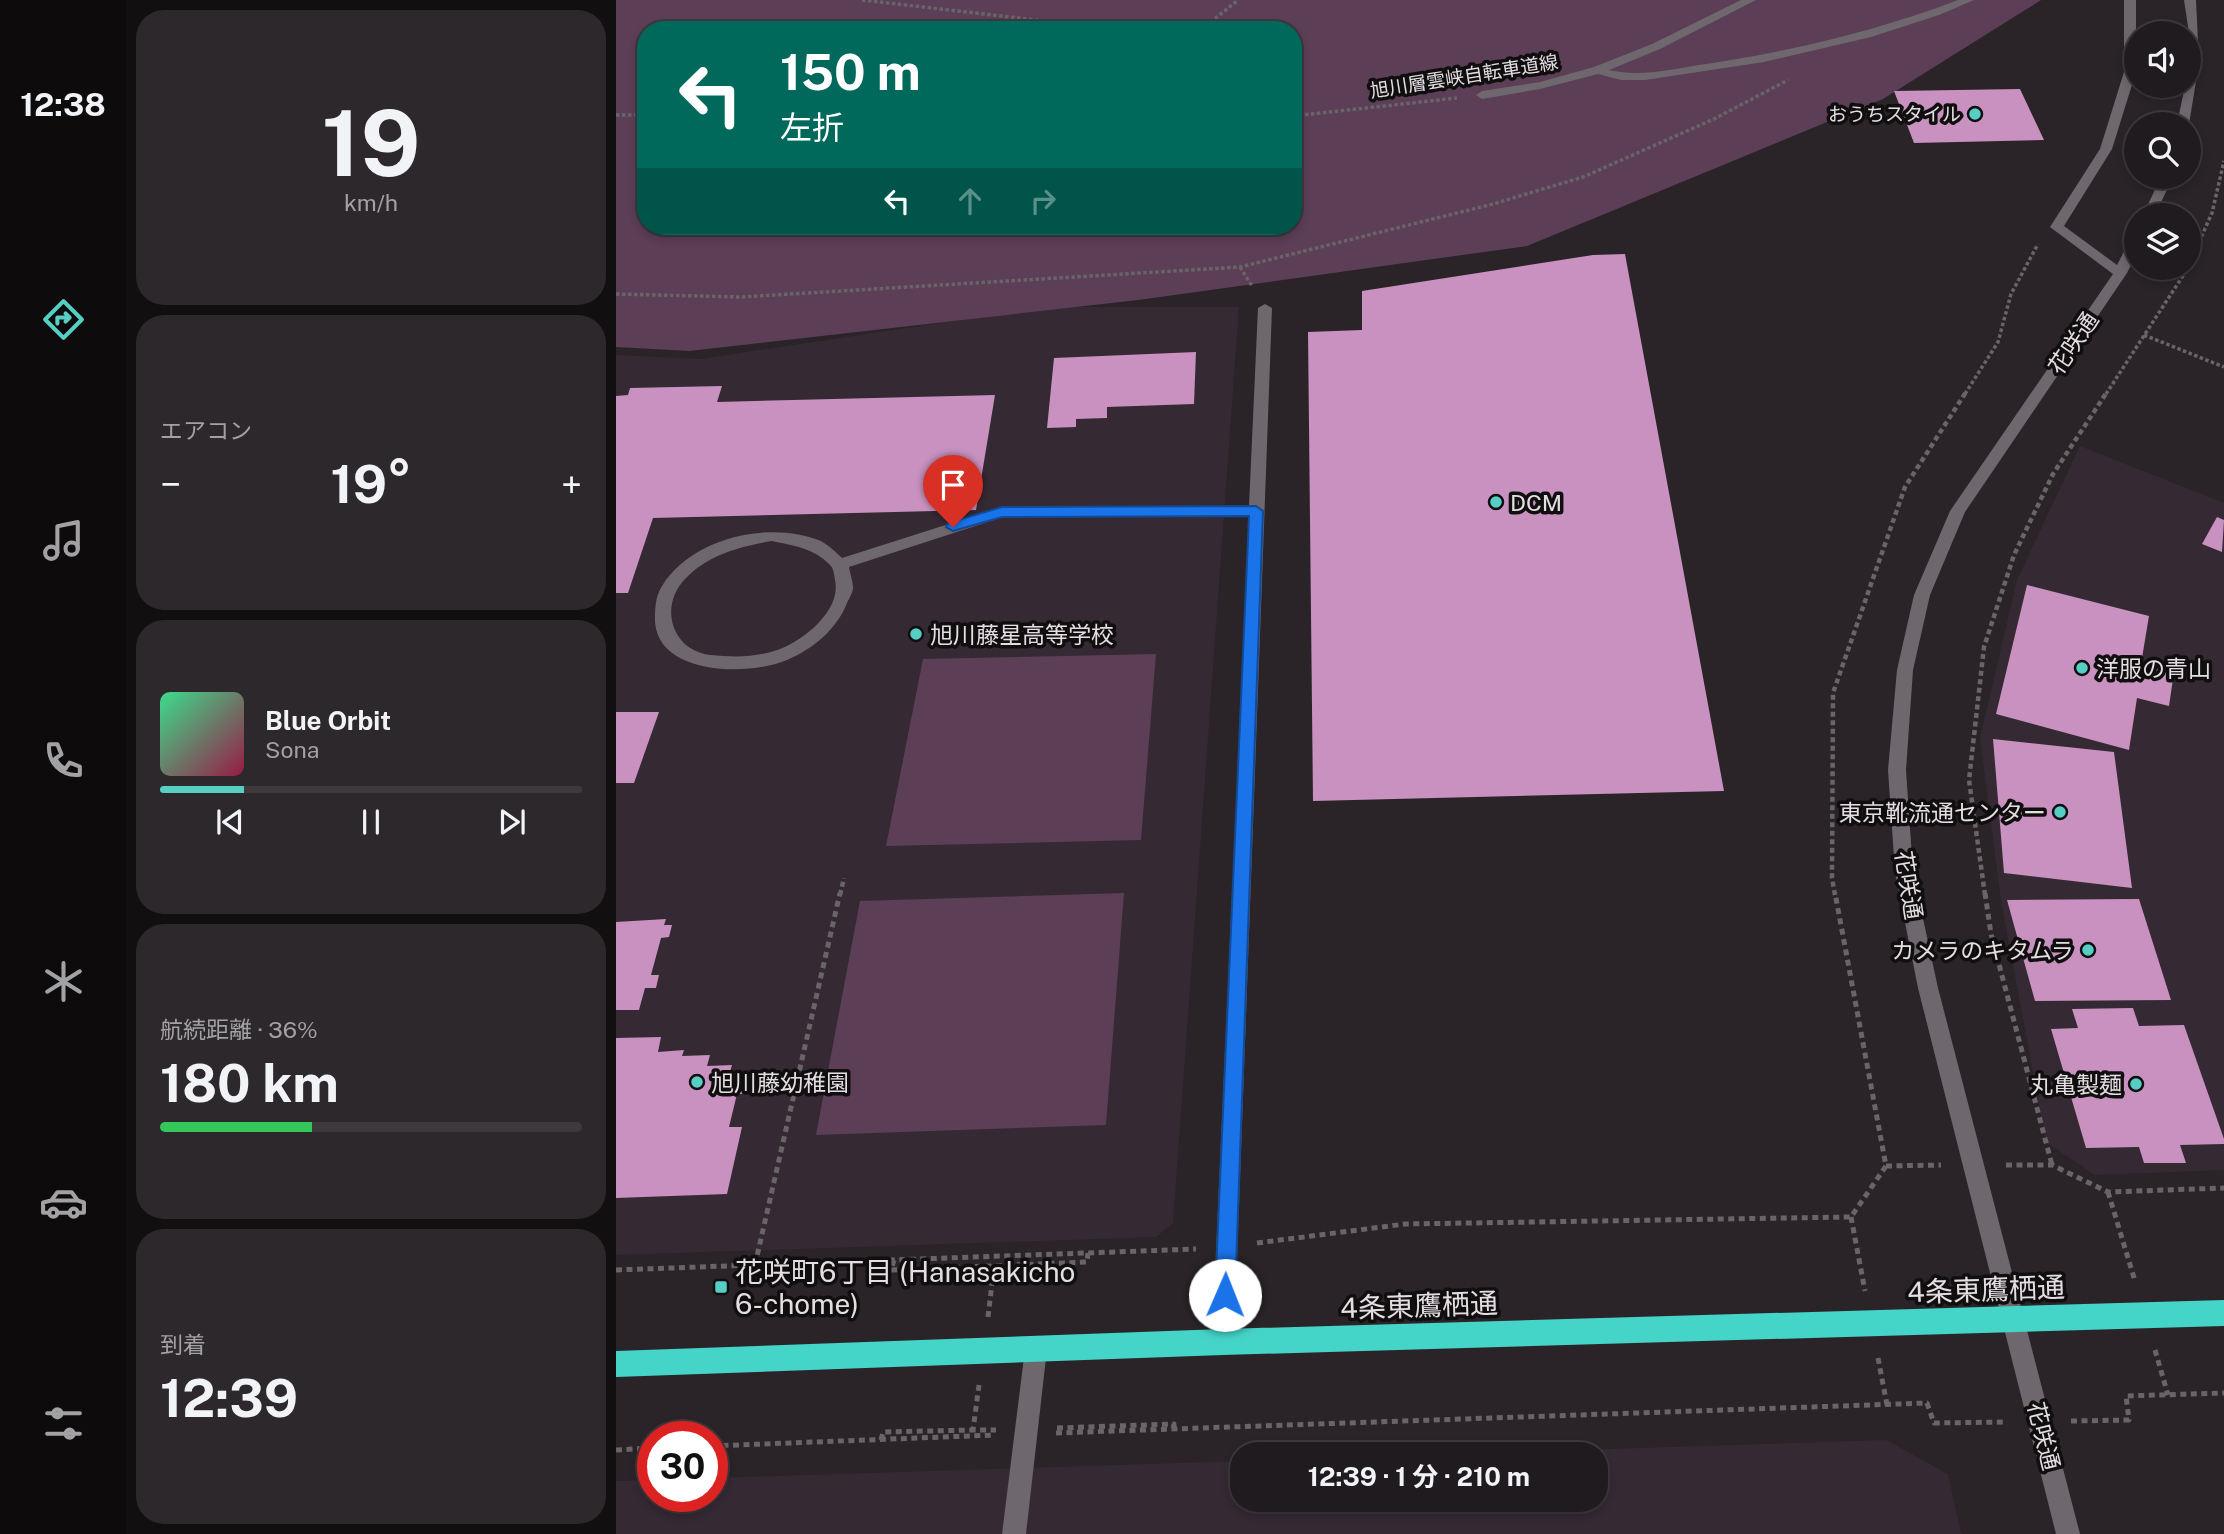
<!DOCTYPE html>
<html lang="ja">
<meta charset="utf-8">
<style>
body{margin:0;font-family:"Public Sans","Noto Sans JP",sans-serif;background:#2d282c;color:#f1f3f6;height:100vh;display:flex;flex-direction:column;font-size:26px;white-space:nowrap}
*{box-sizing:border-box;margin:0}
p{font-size:23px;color:#a2a1a4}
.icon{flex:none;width:38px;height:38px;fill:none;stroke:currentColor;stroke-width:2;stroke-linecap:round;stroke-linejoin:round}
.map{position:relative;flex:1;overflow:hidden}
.side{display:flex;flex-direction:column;gap:10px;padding:10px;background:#120f11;width:490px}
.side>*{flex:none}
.banner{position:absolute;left:21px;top:21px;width:665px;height:214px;border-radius:28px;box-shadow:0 4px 10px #0003,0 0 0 2px #3d393d;background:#00695c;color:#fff;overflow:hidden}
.fabs{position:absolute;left:1508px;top:21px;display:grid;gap:14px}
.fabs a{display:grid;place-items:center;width:77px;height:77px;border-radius:50%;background:#201b1f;box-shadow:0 4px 10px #0003,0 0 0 2px #3d393d;font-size:35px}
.speed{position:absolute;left:21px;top:1421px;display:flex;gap:14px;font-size:35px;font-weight:700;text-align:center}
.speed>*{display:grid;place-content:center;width:91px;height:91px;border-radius:50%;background:#201b1f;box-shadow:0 4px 10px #0003,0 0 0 2px #3d393d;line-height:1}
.speed .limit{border:10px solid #d22;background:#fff;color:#111}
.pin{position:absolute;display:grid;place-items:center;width:60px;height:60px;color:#fff;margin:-72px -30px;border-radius:50% 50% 50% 0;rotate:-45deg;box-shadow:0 0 7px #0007}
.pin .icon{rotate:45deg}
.me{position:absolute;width:77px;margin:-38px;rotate:1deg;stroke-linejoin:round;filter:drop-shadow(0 0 5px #0008)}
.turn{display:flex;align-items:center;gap:24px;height:147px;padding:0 28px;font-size:32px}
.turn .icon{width:91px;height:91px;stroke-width:2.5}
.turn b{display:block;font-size:49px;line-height:60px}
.lanes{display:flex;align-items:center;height:66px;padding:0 28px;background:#0003;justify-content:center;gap:35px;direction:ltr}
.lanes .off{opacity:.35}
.big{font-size:52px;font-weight:700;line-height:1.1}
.side .widget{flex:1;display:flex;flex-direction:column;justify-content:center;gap:10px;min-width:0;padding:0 24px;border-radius:28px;background:#2d282c}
.side .dial{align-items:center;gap:0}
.dial b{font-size:91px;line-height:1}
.song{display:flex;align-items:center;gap:21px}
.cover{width:84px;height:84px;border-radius:10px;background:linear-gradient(135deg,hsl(150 70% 55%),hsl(340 70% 35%))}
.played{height:7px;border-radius:4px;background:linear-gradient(90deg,#56cec3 20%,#3d393d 20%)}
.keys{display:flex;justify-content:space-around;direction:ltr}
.heat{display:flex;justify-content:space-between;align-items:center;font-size:38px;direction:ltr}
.charge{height:10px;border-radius:5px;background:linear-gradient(90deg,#34c759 36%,#3d393d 0)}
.trip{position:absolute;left:614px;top:1442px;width:378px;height:70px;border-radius:28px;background:#201b1f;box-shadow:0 4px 10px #0003,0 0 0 2px #3d393d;font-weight:700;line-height:70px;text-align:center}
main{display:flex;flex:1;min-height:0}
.menu{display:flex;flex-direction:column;width:126px;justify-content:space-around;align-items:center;background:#0d0b0c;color:#a2a1a4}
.menu .icon{width:49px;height:49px}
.menu .active{color:#56cec3}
.menu b{font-size:32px;color:#f1f3f6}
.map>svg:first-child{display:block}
.built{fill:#352933}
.green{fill:#5c3e57;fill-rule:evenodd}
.building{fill:#c891bf}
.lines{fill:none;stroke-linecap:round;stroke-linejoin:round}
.path-far2{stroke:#696468;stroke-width:3.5;stroke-dasharray:3.5 2.5;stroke-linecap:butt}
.path-far1{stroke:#696468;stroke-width:4.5;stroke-dasharray:5 3.5;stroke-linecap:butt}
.path{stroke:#696468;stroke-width:5;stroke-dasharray:6 4.5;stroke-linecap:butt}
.minor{fill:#6f676e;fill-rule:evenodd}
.highway{fill:#45d4c8;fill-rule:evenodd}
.route{fill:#1a73e8;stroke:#114b97;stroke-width:2}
.poi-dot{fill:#56cec3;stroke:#110e10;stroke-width:2.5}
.labels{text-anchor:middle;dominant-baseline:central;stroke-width:7;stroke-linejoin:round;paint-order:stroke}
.far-street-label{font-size:19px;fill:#e2dee1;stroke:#110e10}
.far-poi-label{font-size:19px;fill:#e2dee1;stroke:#110e10;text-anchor:end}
.street-label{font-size:23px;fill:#e2dee1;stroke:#110e10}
.poi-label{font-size:23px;fill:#e2dee1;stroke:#110e10;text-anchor:start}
.near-poi-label{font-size:28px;fill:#e2dee1;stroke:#110e10;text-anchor:start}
.near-street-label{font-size:28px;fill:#e2dee1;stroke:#110e10}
</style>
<main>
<nav class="menu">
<b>12:38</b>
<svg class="icon active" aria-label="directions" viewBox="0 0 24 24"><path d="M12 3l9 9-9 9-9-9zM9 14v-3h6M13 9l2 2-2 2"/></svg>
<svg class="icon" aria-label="music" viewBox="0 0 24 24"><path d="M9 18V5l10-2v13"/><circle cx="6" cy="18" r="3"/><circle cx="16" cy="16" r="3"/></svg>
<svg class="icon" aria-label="phone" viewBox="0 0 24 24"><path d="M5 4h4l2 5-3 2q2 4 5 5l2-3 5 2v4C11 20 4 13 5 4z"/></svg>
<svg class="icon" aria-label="climate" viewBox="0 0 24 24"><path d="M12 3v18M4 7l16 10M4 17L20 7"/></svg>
<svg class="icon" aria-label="car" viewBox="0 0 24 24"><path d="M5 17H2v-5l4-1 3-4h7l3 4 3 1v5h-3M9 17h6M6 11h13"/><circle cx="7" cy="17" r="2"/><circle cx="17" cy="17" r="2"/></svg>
<svg class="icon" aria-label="filters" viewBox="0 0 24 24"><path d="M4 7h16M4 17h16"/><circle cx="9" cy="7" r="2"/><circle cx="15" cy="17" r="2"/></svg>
</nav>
<section class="side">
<div class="widget dial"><b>19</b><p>km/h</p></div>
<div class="widget"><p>エアコン</p>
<div class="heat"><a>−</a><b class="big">19°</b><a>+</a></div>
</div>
<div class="widget">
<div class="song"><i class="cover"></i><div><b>Blue Orbit</b><p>Sona</p></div></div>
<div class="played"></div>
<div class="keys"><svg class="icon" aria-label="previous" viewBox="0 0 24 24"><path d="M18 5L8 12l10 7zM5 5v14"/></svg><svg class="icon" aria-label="pause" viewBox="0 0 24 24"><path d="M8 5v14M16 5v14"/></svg><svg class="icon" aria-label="next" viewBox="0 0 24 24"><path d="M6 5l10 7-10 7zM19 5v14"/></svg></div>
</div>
<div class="widget"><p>航続距離 · 36%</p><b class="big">180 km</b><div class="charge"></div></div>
<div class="widget"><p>到着</p><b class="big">12:39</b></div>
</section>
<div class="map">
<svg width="1608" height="1534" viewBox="0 0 1608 1534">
<rect width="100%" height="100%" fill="#2a2429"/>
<path class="built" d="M 431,307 L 623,307 L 557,1223 L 540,1237 L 0,1255 L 0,355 L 84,359 Z
M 1464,446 L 1608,503 L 1608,1170 L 1479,1175 L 1430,1142 L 1385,901 L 1364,738 L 1401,580 Z
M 1270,1440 L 1332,1474 L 1345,1534 L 0,1534 L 0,1481 L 37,1480 L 37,1496 L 96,1496 L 96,1478 L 626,1461 L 626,1500 L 980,1500 L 980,1454 L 837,1454 Z"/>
<path class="green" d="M 0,0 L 1425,0 L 1267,99 L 911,246 L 522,300 L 73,351 L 0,347 ZM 30,30 L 677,30 L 677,226 L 30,226 Z
M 540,654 L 525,840 L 270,846 L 307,659 Z
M 508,893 L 490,1125 L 200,1135 L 244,901 Z"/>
<path class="building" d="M 1404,89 L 1428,140 L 1298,143 L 1278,91 Z
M 1009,254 L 1108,791 L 697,801 L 692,332 L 746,330 L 746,291 L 977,255 Z
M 580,352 L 578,404 L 491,407 L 491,418 L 460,419 L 460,427 L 431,428 L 438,358 Z
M 106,386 L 101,402 L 379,395 L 360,510 L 37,518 L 12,593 L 0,593 L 0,396 L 12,395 L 14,388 Z
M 1601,517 L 1608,520 L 1606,552 L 1586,544 Z
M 1411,585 L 1533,616 L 1525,664 L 1558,672 L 1553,706 L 1521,698 L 1513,750 L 1380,714 Z
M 0,712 L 43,712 L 18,783 L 0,783 Z
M 1377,739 L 1498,752 L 1516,888 L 1388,873 Z
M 1523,899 L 1555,1000 L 1419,1001 L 1391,900 Z
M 50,919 L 48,925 L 56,925 L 53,937 L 45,938 L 35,975 L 43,975 L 40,988 L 29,988 L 23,1010 L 0,1010 L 0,922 Z
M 1517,1008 L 1523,1026 L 1568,1025 L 1608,1139 L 1608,1144 L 1564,1145 L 1570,1163 L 1528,1163 L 1523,1147 L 1470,1148 L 1435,1029 L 1462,1028 L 1456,1009 Z
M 45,1037 L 42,1052 L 68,1050 L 66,1056 L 94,1055 L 91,1066 L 116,1065 L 114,1072 L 141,1071 L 136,1094 L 121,1094 L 113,1127 L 126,1127 L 111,1194 L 0,1198 L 0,1038 Z"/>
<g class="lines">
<path class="path-far2" d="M 246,0 L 507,30
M 585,30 L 622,0
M 0,115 L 30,115
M 677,116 L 841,98
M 1573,264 L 1596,213 L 1608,161
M 624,267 L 636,286
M 0,294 L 125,297 L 624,267 L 877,204 L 967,177 L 1098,119 L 1172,80
M 1528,335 L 1608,367
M 1349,394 L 1382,342 L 1395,294 L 1422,244
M 1490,394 L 1572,268"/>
<path class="path-far1" d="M 224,895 L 228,878
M 1219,895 L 1216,878 L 1217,693 L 1289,487 L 1350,392
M 1369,895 L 1353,780 L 1368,647 L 1398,555 L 1437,474 L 1491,392"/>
<path class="path" d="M 1369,893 L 1375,934 L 1436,1165
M 1390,1165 L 1436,1165 L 1492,1192 L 1608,1188
M 1270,1166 L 1325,1165
M 1492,1192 L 1519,1281
M 1235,1217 L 1249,1291
M 641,1243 L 789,1224 L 1235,1217 L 1270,1166 L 1219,893
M 278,1260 L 275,1270 L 471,1262 L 472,1253
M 139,1265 L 224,893
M 0,1270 L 580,1249
M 372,1317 L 378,1266
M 1539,1350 L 1552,1395
M 1262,1358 L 1271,1405
M 363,1385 L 357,1430 L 380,1430
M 1455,1421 L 1513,1420 L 1510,1396 L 1608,1393
M 441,1428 L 558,1424 L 557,1430
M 440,1433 L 1311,1403 L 1318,1423 L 1390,1422
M 265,1440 L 267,1432 L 357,1430
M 96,1446 L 379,1435
M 0,1450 L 37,1448"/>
<path class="minor" d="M 1125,0 L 1140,0 L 1044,49 L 993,70 C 1023,77 1054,70 1083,65 C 1172,52 1258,32 1342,0 L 1358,0 L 1323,15 L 1255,37 L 1148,62 L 1029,80 L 1005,80 L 982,74 L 924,89 L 866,99 L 860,95 L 866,91 L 924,82 L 978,67 L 1036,44 Z
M 1508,0 L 1520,0 L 1520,72 L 1496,149 L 1448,226 L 1501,265 L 1514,240 L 1521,236 L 1521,253 L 1511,273 L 1349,512 L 1314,595 L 1297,670 L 1290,770 L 1297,872 L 1322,988 L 1464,1534 L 1440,1534 L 1302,988 L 1279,872 L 1272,770 L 1281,670 L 1298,595 L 1334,511 L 1497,274 L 1434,227 L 1484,149 L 1508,72 Z
M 1568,0 L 1580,0 L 1583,63 L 1573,124 L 1561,124 L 1569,86 L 1573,86 L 1573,33 Z
M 1545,177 L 1557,177 L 1539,215 L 1527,215 Z
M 649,304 L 656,308 L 618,1342 L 615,1350 L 607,1353 L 599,1350 L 596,1342 L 633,516 L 387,517 L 233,567 C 234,573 237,582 237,588 C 237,592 233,599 231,603 C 221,629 197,649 171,660 C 134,676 43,676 39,622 C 39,609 39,597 46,586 C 76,537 155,520 205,541 C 212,545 220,552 226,558 L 386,507 L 633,506 L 642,308 ZM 156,541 C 178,546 198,548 214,565 C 218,569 218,574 219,580 C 226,611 185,643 158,651 C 135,658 117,657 94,655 C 55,650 43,606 69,579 C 91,555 125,546 156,541 Z
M 420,1338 L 428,1341 L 431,1349 L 410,1534 L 386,1534 L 409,1349 L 412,1341 Z"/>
<path class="highway" d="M 1608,1300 L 1608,1326 L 607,1355 L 0,1377 L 0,1351 L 607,1329 Z"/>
</g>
<path class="route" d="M 640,506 L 647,511 L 619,1295 L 616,1302 L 609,1305 L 602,1302 L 599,1295 L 633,516 L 386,517 L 337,531 L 330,527 L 332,523 L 386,507 Z"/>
<g class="poi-dot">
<circle cx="1359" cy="114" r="7"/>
<circle cx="880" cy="502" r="7"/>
<circle cx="300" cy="634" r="7"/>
<circle cx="1466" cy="668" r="7"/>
<circle cx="1444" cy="812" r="7"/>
<circle cx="1472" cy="950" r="7"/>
<circle cx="81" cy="1082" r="7"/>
<circle cx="1520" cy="1084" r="7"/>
<rect x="98" y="1280" width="14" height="14" rx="3.5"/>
</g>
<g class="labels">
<g class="far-street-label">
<text transform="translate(848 76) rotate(-9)">旭川層雲峡自転車道線</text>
</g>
<g class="far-poi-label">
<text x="1345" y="114">おうちスタイル</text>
</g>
<g class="street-label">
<text transform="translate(1457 343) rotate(-56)">花咲通</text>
<text transform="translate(1293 885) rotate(81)">花咲通</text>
<text transform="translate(1428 1436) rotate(76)">花咲通</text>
</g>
<g class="poi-label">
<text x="894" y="502">DCM</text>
<text x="314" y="634">旭川藤星高等学校</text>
<text x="1480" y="668">洋服の青山</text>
<text x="1430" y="812" text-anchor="end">東京靴流通センター</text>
<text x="1458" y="950" text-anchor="end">カメラのキタムラ</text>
<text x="95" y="1082">旭川藤幼稚園</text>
<text x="1506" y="1084" text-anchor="end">丸亀製麺</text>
</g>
<g class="near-poi-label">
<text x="119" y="1271">花咲町6丁目 (Hanasakicho<tspan x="119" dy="32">6-chome)</tspan></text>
</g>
<g class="near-street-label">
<text transform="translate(1370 1289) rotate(-2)">4条東鷹栖通</text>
<text transform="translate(803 1305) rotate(-2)">4条東鷹栖通</text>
</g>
</g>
</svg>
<div class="fabs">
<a><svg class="icon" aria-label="sound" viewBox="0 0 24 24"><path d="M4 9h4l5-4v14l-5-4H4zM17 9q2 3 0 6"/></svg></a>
<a><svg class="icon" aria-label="search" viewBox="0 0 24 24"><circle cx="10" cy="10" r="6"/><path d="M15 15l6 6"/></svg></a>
<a><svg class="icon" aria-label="layers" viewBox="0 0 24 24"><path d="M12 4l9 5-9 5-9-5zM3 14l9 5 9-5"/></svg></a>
</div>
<div class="speed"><div class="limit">30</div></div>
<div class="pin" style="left:337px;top:527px;background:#d93025"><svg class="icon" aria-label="arrive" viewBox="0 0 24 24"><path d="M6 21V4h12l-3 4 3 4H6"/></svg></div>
<svg class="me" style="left:609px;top:1295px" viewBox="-20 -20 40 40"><circle r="19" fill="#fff"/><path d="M0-13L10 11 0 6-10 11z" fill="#1a73e8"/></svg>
<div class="trip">12:39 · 1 分 · 210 m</div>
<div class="banner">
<div class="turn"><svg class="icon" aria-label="left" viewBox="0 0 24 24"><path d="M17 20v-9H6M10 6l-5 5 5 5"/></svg><div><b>150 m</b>左折</div></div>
<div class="lanes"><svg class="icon" aria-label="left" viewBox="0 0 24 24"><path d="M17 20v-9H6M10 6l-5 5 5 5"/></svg><svg class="icon off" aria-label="ahead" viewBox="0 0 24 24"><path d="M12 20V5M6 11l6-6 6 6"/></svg><svg class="icon off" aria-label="right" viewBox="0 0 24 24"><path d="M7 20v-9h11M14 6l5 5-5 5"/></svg></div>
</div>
</div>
</main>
